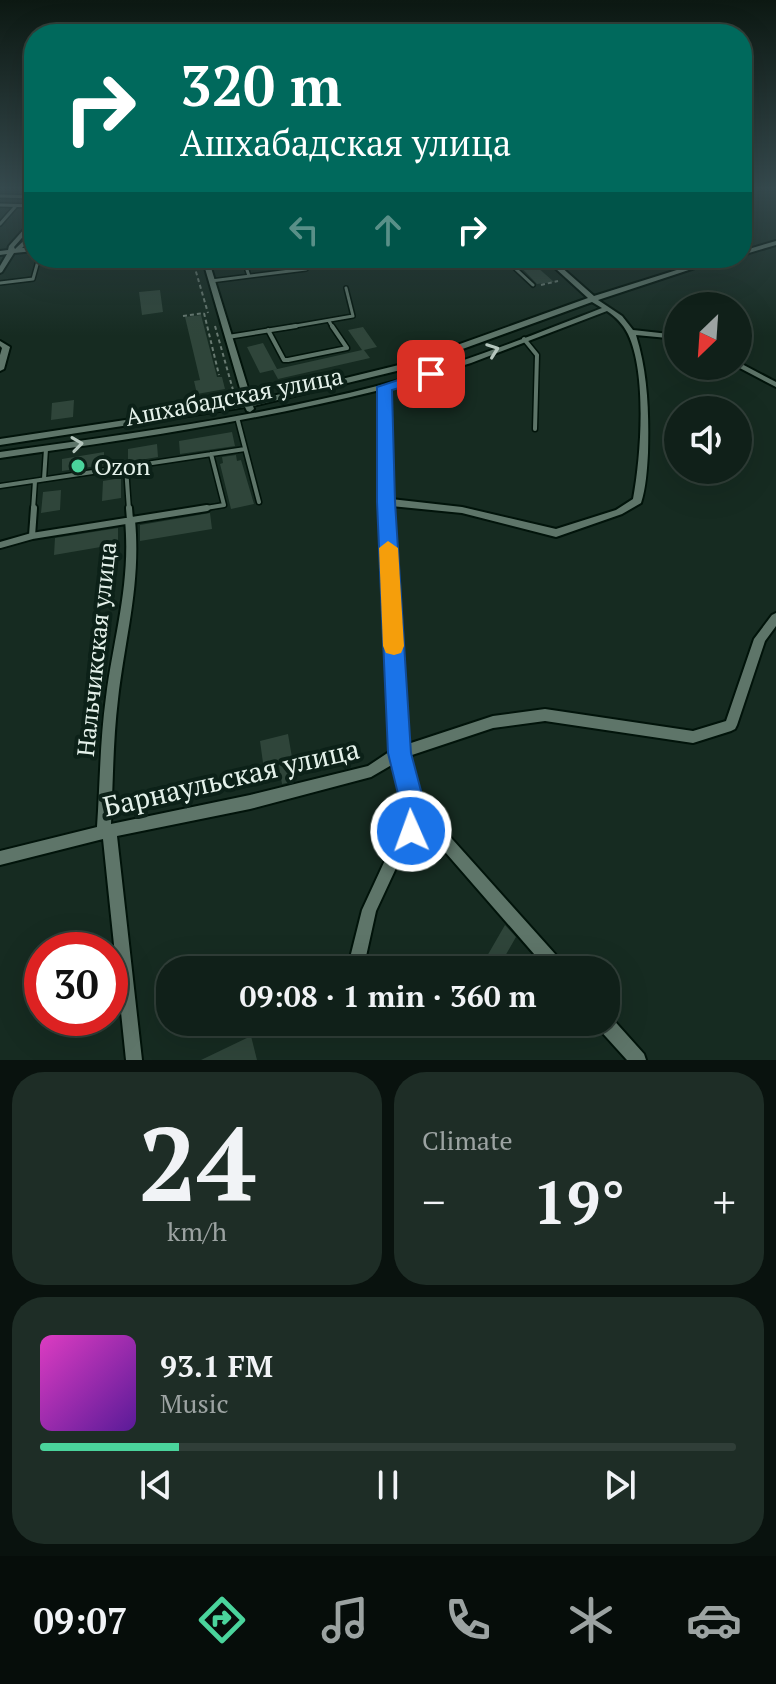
<!DOCTYPE html>
<meta charset="utf-8">
<style>
body{margin:0;font-family:"PT Serif",serif;background:#1e2d26;color:#f1f3f6;height:100vh;display:flex;flex-direction:column;font-size:30px;white-space:nowrap}
*{box-sizing:border-box;margin:0}
p{font-size:26px;color:#9ca3a2}
.icon{flex:none;width:44px;height:44px;fill:none;stroke:currentColor;stroke-width:2;stroke-linecap:round;stroke-linejoin:round}
.map{position:relative;height:1060px;overflow:hidden}
.sheet{display:flex;flex-direction:column;gap:12px;padding:12px;background:#09120e;flex:1}
.sheet>*{flex:none}
.guide{position:absolute;left:24px;top:24px;width:728px;height:244px;border-radius:32px;box-shadow:0 8px 32px #0002,0 0 0 2px #303e38;background:#00695c;color:#fff;overflow:hidden}
.needle{width:52px;rotate:205deg}
.controls{position:absolute;left:664px;top:292px;display:grid;gap:16px}
.controls a{display:grid;place-items:center;width:88px;height:88px;border-radius:50%;background:#102019;box-shadow:0 8px 32px #0002,0 0 0 2px #303e38;font-size:40px}
.speed{position:absolute;left:24px;top:932px;display:flex;gap:16px;font-size:40px;font-weight:700;text-align:center}
.speed>*{display:grid;place-content:center;width:104px;height:104px;border-radius:50%;background:#102019;box-shadow:0 8px 32px #0002,0 0 0 2px #303e38;line-height:1}
.speed .limit{border:12px solid #d22;background:#fff;color:#111}
.pin{position:absolute;display:grid;place-items:center;width:68px;height:68px;color:#fff;margin:-34px;border-radius:16px;box-shadow:0 4px 12px #0006}
.me{position:absolute;width:88px;margin:-44px;rotate:358deg;stroke-linejoin:round;filter:drop-shadow(0 0 6px #0008)}
.turn{display:flex;align-items:center;gap:28px;height:168px;padding:0 24px;font-size:36px}
.turn .icon{width:104px;height:104px;stroke-width:2.5}
.turn b{display:block;font-size:56px;line-height:68px}
.lanes{display:flex;align-items:center;height:76px;padding:0 24px;background:#0003;justify-content:center;gap:40px;direction:ltr}
.lanes .off{opacity:.35}
.big{font-size:60px;font-weight:800;line-height:1.1}
.sheet .widget{flex:1;display:flex;flex-direction:column;justify-content:center;gap:12px;min-width:0;padding:0 28px;border-radius:32px;background:#1e2d26}
.sheet .dial{align-items:center;gap:0}
.dial b{font-size:104px;line-height:1}
.song{display:flex;align-items:center;gap:24px}
.cover{width:96px;height:96px;border-radius:12px;background:linear-gradient(135deg,hsl(310 70% 55%),hsl(270 70% 35%))}
.played{height:8px;border-radius:4px;background:linear-gradient(90deg,#4ad49c 20%,#303e38 20%)}
.keys{display:flex;justify-content:space-around;direction:ltr}
.heat{display:flex;justify-content:space-between;align-items:center;font-size:44px;direction:ltr}
.sheet .tiles{flex:1;display:grid;gap:12px;grid-template-columns:1fr 1fr}
.widget:last-child{grid-column:span 2}
.trip{position:absolute;left:156px;top:956px;width:464px;height:80px;border-radius:32px;background:#102019;box-shadow:0 8px 32px #0002,0 0 0 2px #303e38;font-weight:800;line-height:80px;text-align:center}
.menu{display:flex;height:128px;justify-content:space-around;align-items:center;background:#060d0a;color:#9ca3a2}
.menu .icon{width:56px;height:56px}
.menu .current{color:#4ad49c}
.menu b{font-size:36px;color:#f1f3f6}
.map>svg:first-child{display:block}
.building{fill:#2f453a}
.lines{fill:none;stroke-linecap:round;stroke-linejoin:round}
.service-far2-casing{stroke:#01130a;stroke-width:6}
.service-far1-casing{stroke:#01130a;stroke-width:7}
.service-casing{stroke:#01130a;stroke-width:10}
.minor-casing{stroke:#01130a;stroke-width:4}
.path{stroke:#687a71;stroke-width:2;stroke-dasharray:4 3;stroke-linecap:butt}
.service-far2{stroke:#5e7569;stroke-width:3}
.service-far1{stroke:#5e7569;stroke-width:4}
.service{stroke:#5e7569;stroke-width:6}
.minor{fill:#5e7569;fill-rule:evenodd}
.oneway{stroke:#b5c6bd}
.route{fill:#1a73e8;stroke:#114b97;stroke-width:2}
.slow{fill:#f59e0b}
.poi-dot{fill:#4ad49c;stroke:#0c2118;stroke-width:3}
.labels{text-anchor:middle;dominant-baseline:central;stroke-width:8;stroke-linejoin:round;paint-order:stroke}
.street-label{font-size:24px;fill:#e4f1ea;stroke:#0c2118}
.poi-label{font-size:24px;fill:#e4f1ea;stroke:#0c2118;text-anchor:start}
.near-street-label{font-size:28px;fill:#e4f1ea;stroke:#0c2118}
</style>
<div class="map">
<svg width="776" height="1060" viewBox="0 0 776 1060">
<rect width="100%" height="100%" fill="#162b21"/>
<path class="building" d="M 512,258 L 527,258 L 554,282 L 537,284 Z
M 160,290 L 163,312 L 142,315 L 139,292 Z
M 201,315 L 217,377 L 222,377 L 225,389 L 197,394 L 194,381 L 200,380 L 185,317 Z
M 363,327 L 377,347 L 364,350 L 370,358 L 278,379 L 273,370 L 362,350 L 348,330 Z
M 263,343 L 277,369 L 260,373 L 247,347 Z
M 74,400 L 73,417 L 51,420 L 52,403 Z
M 232,432 L 235,446 L 180,454 L 179,441 Z
M 157,444 L 158,457 L 128,462 L 128,449 Z
M 104,452 L 104,465 L 62,471 L 62,459 Z
M 236,455 L 237,461 L 241,460 L 254,504 L 231,509 L 220,464 L 223,463 L 222,457 Z
M 121,478 L 121,498 L 102,501 L 103,481 Z
M 61,490 L 60,510 L 41,513 L 43,492 Z
M 210,513 L 212,529 L 140,541 L 140,525 Z
M 118,528 L 118,544 L 54,555 L 55,538 Z
M 288,734 L 296,781 L 282,784 L 279,766 L 264,770 L 260,741 Z
M 505,925 L 516,937 L 497,970 L 479,970 Z
M 251,1036 L 257,1060 L 201,1060 Z"/>
<g class="lines">
<defs>
<path id="service-far2" d="M 0,196 L 34,197
M 0,205 L 34,206
M 0,224 L 15,207
M 243,258 L 249,276
M 504,258 L 533,285
M 211,281 L 306,269 L 304,258
M 0,283 L 33,279 L 38,261
M 329,321 L 333,328
M 284,328 L 353,316 L 346,288"/>
<path id="service-far1" d="M 268,330 L 284,360 L 288,360 L 347,348 L 332,326
M 228,337 L 296,326
M 524,339 L 537,355 L 535,429
M 238,421 L 259,502
M 126,467 L 129,510
M 44,479 L 46,449
M 0,486 L 245,449
M 33,510 L 35,481
M 194,510 L 224,505 L 211,454"/>
<path id="service" d="M 129,508 L 130,520
M 32,536 L 34,508
M 0,545 L 32,536 L 207,508"/>
<path id="minor" d="M 34,218 L 34,224 L 14,247 L 15,249 L 34,231 L 34,237 L 22,248 L 34,247 L 34,251 L 14,253 L 2,272 L 0,273 L 0,266 L 7,254 L 0,255 L 0,251 L 8,250 L 9,246 Z
M 776,241 L 776,245 L 742,255 L 742,251 Z
M 202,258 L 208,258 L 252,401 L 407,363 L 588,298 L 544,258 L 551,258 L 594,296 L 715,258 L 725,258 L 598,300 L 622,316 L 633,330 L 678,335 L 678,339 L 636,335 C 648,374 649,413 648,453 C 647,470 646,488 641,503 L 622,514 L 556,537 L 462,513 L 391,506 L 405,745 L 493,716 L 545,709 L 693,731 L 726,721 L 754,639 L 772,615 L 776,613 L 776,626 L 765,641 L 737,725 L 735,729 L 731,731 L 693,743 L 545,721 L 493,728 L 406,757 L 419,802 L 564,964 L 566,970 L 548,970 L 419,822 L 416,836 L 403,853 L 376,911 L 363,970 L 347,970 L 362,910 L 393,843 L 404,828 L 406,806 L 395,763 L 371,777 L 250,809 L 117,836 L 142,1060 L 126,1060 L 103,839 L 0,865 L 0,851 L 97,827 C 100,784 100,740 106,697 C 114,636 131,583 125,520 L 130,516 L 135,520 C 141,584 125,637 118,699 C 113,740 113,782 111,824 L 250,795 L 368,766 L 392,750 L 381,502 L 380,390 C 255,421 128,440 0,458 L 0,452 C 136,433 274,415 407,378 C 474,359 538,333 602,308 L 592,302 L 413,367 L 253,406 L 254,409 L 250,412 L 247,411 L 245,407 L 0,445 L 0,439 L 244,402 ZM 607,311 C 616,317 623,324 628,334 C 647,374 641,456 633,499 L 616,510 L 556,529 L 462,507 L 391,499 L 388,388 L 471,363 Z
M 0,341 L 10,347 L 4,369 L 0,371 L 0,355 L 2,348 L 0,346 Z
M 738,362 L 776,382 L 776,387 L 736,366 L 738,366 Z
M 606,1015 L 610,1016 L 644,1054 L 646,1060 L 627,1060 L 598,1028 L 596,1022 L 606,1022 Z"/>
</defs>
<use href="#service-far2" class="service-far2-casing"/>
<use href="#service-far1" class="service-far1-casing"/>
<use href="#service" class="service-casing"/>
<use href="#minor" class="minor-casing"/>
<path class="path" d="M 192,258 L 208,313
M 541,285 L 558,281
M 204,313 L 219,375
M 183,316 L 204,313
M 215,326 L 235,397"/>
<use href="#service-far2" class="service-far2"/>
<use href="#service-far1" class="service-far1"/>
<use href="#service" class="service"/>
<use href="#minor" class="minor"/>
</g>
<defs><path id="oneway-chevron" d="M-2-3.5L2.5 0L-2 3.5" fill="none" stroke-width="1.6" stroke-linecap="round" stroke-linejoin="round" transform="scale(2)"/></defs>
<g class="oneway">
<use href="#oneway-chevron" transform="translate(493 350) rotate(-20)"/>
<use href="#oneway-chevron" transform="translate(77 444) rotate(-8)"/>
</g>
<linearGradient id="sky" x2="0" y2="1"><stop stop-color="#0c1812"/><stop offset="0.56" stop-color="#364a4e"/><stop offset="1" stop-color="#364a4e" stop-opacity="0"/></linearGradient>
<rect width="776" height="336" fill="url(#sky)"/>
<path class="route" d="M 431,369 L 437,371 L 437,377 L 392,390 L 395,502 L 411,753 L 425,806 L 420,840 L 411,844 L 402,840 L 398,831 L 401,806 L 388,753 L 377,502 L 377,387 Z"/>
<path class="slow" d="M 388,541 L 398,548 L 404,646 L 401,653 L 394,655 L 386,653 L 383,646 L 379,548 Z"/>
<circle class="poi-dot" cx="78" cy="466" r="8"/>
<g class="labels">
<g class="street-label">
<text transform="translate(234 396) rotate(-11)">Ашхабадская улица</text>
<text transform="translate(96 649) rotate(-84)">Нальчикская улица</text>
</g>
<g class="poi-label">
<text x="94" y="466">Ozon</text>
</g>
<g class="near-street-label">
<text transform="translate(231 777) rotate(-13)">Барнаульская улица</text>
</g>
</g>
</svg>
<div class="controls">
<a><svg class="needle" viewBox="-14 -14 28 28"><path d="M0-13l5 13h-10z" fill="#e53935"/><path d="M0 13l5-13h-10z" fill="#9ca3a2"/></svg></a>
<a><svg class="icon" aria-label="sound" viewBox="0 0 24 24"><path d="M4 9h4l5-4v14l-5-4H4zM17 9q2 3 0 6"/></svg></a>
</div>
<div class="speed"><div class="limit">30</div></div>
<div class="pin" style="left:431px;top:374px;background:#d93025"><svg class="icon" aria-label="arrive" viewBox="0 0 24 24"><path d="M6 21V4h12l-3 4 3 4H6"/></svg></div>
<svg class="me" style="left:411px;top:831px" viewBox="-20 -20 40 40"><circle r="17" fill="#1a73e8" stroke="#fff" stroke-width="3"/><path d="M0-11L8 9 0 5-8 9z" fill="#fff"/></svg>
<div class="trip">09:08 · 1 min · 360 m</div>
<div class="guide">
<div class="turn"><svg class="icon" aria-label="right" viewBox="0 0 24 24"><path d="M7 20v-9h11M14 6l5 5-5 5"/></svg><div><b>320 m</b>Ашхабадская улица</div></div>
<div class="lanes"><svg class="icon off" aria-label="left" viewBox="0 0 24 24"><path d="M17 20v-9H6M10 6l-5 5 5 5"/></svg><svg class="icon off" aria-label="ahead" viewBox="0 0 24 24"><path d="M12 20V5M6 11l6-6 6 6"/></svg><svg class="icon" aria-label="right" viewBox="0 0 24 24"><path d="M7 20v-9h11M14 6l5 5-5 5"/></svg></div>
</div>
</div>
<section class="sheet">
<div class="tiles">
<div class="widget dial"><b>24</b><p>km/h</p></div>
<div class="widget"><p>Climate</p>
<div class="heat"><a>−</a><b class="big">19°</b><a>+</a></div>
</div>
<div class="widget">
<div class="song"><i class="cover"></i><div><b>93.1 FM</b><p>Music</p></div></div>
<div class="played"></div>
<div class="keys"><svg class="icon" aria-label="previous" viewBox="0 0 24 24"><path d="M18 5L8 12l10 7zM5 5v14"/></svg><svg class="icon" aria-label="pause" viewBox="0 0 24 24"><path d="M8 5v14M16 5v14"/></svg><svg class="icon" aria-label="next" viewBox="0 0 24 24"><path d="M6 5l10 7-10 7zM19 5v14"/></svg></div>
</div>
</div>
</section>
<nav class="menu">
<b>09:07</b>
<svg class="icon current" aria-label="directions" viewBox="0 0 24 24"><path d="M12 3l9 9-9 9-9-9zM9 14v-3h6M13 9l2 2-2 2"/></svg>
<svg class="icon" aria-label="music" viewBox="0 0 24 24"><path d="M9 18V5l10-2v13"/><circle cx="6" cy="18" r="3"/><circle cx="16" cy="16" r="3"/></svg>
<svg class="icon" aria-label="phone" viewBox="0 0 24 24"><path d="M5 4h4l2 5-3 2q2 4 5 5l2-3 5 2v4C11 20 4 13 5 4z"/></svg>
<svg class="icon" aria-label="climate" viewBox="0 0 24 24"><path d="M12 3v18M4 7l16 10M4 17L20 7"/></svg>
<svg class="icon" aria-label="car" viewBox="0 0 24 24"><path d="M5 17H2v-5l4-1 3-4h7l3 4 3 1v5h-3M9 17h6M6 11h13"/><circle cx="7" cy="17" r="2"/><circle cx="17" cy="17" r="2"/></svg>
</nav>
